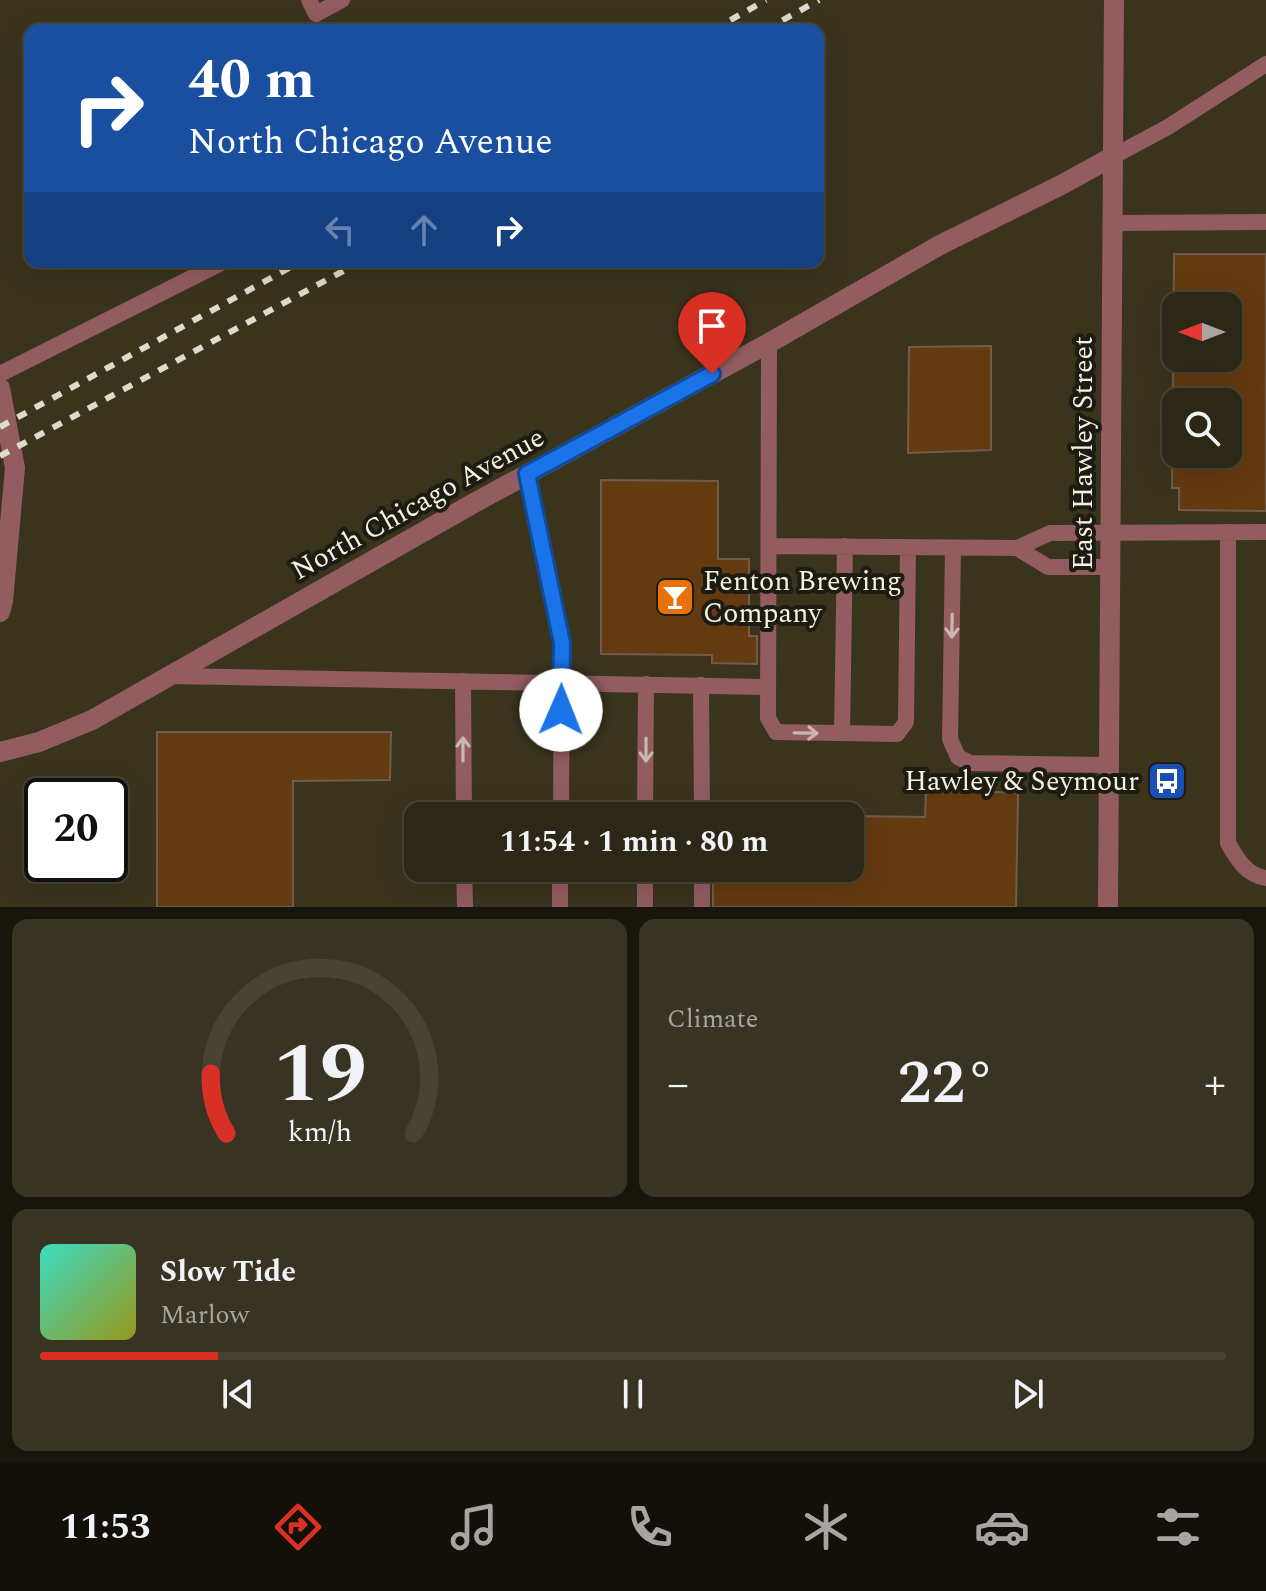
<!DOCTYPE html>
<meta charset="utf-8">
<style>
body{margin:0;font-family:Spectral,serif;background:#383323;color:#f1f3f6;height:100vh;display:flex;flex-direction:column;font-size:30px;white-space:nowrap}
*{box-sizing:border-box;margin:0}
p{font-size:26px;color:#a6a5a1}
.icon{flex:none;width:44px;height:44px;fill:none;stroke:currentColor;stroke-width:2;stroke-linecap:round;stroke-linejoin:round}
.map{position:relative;height:907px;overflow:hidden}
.side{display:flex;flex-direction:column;gap:12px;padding:12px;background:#18150c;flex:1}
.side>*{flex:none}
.guide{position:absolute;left:24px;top:24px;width:800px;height:244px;border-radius:16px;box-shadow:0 8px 32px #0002,0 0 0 2px #484435;background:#1a4fa0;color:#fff;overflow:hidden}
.needle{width:52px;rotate:270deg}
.fabs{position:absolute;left:1162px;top:292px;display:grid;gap:16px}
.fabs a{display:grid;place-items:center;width:80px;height:80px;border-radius:16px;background:#2c2716;box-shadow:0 8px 32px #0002,0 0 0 2px #484435;font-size:40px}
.speed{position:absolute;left:24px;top:778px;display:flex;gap:16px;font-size:40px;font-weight:700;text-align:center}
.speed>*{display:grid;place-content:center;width:104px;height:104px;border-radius:50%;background:#2c2716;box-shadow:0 8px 32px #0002,0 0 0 2px #484435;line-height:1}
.speed .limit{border:4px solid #111;border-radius:12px;background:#fff;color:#111}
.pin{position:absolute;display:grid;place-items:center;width:68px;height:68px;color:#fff;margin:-82px -34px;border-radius:50% 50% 50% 0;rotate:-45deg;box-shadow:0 0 8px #0007}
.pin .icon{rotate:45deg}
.me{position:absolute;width:88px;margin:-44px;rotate:1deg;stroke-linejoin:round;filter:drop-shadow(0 0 6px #0008)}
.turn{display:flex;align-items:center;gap:28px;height:168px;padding:0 32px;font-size:36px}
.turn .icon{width:104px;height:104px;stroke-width:2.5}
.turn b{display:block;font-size:56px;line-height:68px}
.lanes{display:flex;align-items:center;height:76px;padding:0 32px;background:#0003;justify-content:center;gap:40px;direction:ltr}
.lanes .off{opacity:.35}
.big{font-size:60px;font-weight:700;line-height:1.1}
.side .widget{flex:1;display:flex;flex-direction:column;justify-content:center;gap:12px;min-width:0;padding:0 28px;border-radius:16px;background:#383323}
.side .dial{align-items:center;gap:0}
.dial svg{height:208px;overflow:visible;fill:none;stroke:#484435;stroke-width:7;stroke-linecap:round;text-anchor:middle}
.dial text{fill:#f1f3f6;stroke:none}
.song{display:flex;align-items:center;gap:24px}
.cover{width:96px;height:96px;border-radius:12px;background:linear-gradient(135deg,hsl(170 70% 55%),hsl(60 70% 35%))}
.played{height:8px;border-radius:4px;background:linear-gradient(90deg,#d93025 15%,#484435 15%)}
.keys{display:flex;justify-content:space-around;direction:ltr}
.heat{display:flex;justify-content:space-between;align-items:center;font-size:44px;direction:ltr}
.side .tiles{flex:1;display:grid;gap:12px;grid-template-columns:1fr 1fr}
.widget:last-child{grid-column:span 2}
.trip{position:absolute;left:404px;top:802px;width:460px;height:80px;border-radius:16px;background:#2c2716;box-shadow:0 8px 32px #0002,0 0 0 2px #484435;font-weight:700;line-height:80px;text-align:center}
.tab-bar{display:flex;height:128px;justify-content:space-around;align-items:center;background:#121009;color:#a6a5a1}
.tab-bar .icon{width:56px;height:56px}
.tab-bar .active{color:#d93025}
.tab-bar b{font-size:36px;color:#f1f3f6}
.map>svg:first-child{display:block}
.building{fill:#643a11;stroke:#715c4b;stroke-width:2;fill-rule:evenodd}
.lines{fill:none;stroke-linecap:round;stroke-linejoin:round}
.service{stroke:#925c61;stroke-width:16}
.minor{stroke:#925c61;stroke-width:20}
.tertiary{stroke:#925c61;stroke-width:20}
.rail{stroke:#dedbcc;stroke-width:6;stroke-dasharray:10 10;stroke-linecap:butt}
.oneway{stroke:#cdb6b0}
.route-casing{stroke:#114b97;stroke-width:20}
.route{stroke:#1a73e8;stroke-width:14}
.labels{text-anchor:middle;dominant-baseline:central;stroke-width:8;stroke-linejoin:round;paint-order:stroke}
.street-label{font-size:28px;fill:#f5f2e4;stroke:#1e1c12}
.poi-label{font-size:28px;fill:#f5f2e4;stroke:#1e1c12;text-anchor:start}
</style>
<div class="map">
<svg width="1266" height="907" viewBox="0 0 1266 907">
<rect width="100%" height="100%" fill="#3a341d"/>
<path class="building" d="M 1174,254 L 1266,254 L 1266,511 L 1179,510 L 1179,488 L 1172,488 ZM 1176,306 L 1228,306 L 1228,358 L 1176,358 ZM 1176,402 L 1228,402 L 1228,454 L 1176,454 Z
M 991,346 L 991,450 L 908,453 L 909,347 Z
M 601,480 L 718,481 L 718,559 L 749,559 L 749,636 L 757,636 L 757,664 L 712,663 L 712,655 L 601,654 Z
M 157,732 L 391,732 L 390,780 L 293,781 L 293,907 L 157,907 Z
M 926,789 L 1018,793 L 1016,907 L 713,907 L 713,874 L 793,874 L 793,868 L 850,868 L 850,816 L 925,817 Z"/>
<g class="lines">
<path class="service" d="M 309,0 L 316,14 L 342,0
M 1112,157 L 1168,127 L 1266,64
M 1112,223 L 1266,222
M 769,343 L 768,718 L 776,732 L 897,734 L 906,722 L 908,547
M 0,374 L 223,262
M 527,474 L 562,643 L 561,816
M 1228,532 L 1228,843 C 1237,859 1246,875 1266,878
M 770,546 L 1017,548 L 1050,533 L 1266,532
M 953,548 L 950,739 L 958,757 L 970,763 L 1109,765
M 1017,548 L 1048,567 L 1110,567
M 169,676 L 768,687
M 463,681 L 464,816
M 701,685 L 702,816
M 842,733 L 845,546
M 645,816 L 646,684
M 464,868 L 465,907
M 702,868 L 702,907
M 560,907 L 560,868
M 645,907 L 645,868"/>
<path class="minor" d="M 0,388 L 15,468 L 3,601 L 0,612
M 0,752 L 39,742 L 92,720 L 474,503 L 769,343 L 940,245 L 1063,184 L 1112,157"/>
<path class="tertiary" d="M 1108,907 L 1114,0"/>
<path class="rail" d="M 713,30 L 766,0
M 765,30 L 819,0
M 0,427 L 300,262
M 0,456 L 360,262"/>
</g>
<defs><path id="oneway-shaft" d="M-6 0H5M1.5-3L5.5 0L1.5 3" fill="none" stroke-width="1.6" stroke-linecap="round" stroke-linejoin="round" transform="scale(2)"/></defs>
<g class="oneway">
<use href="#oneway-shaft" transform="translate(952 626) rotate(91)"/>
<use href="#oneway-shaft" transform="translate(806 733) rotate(1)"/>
<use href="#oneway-shaft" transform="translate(463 749) rotate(-90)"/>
<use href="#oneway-shaft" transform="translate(646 750) rotate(90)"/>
</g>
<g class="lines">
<defs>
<path id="route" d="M 561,710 L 562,643 L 527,474 L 712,374"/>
</defs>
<use href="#route" class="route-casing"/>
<use href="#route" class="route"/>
</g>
<defs>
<symbol id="bar-square" viewBox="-11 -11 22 22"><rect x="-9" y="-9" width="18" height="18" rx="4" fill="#e8710a" stroke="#1e1c12"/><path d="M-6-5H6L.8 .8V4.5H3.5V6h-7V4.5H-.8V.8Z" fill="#fff"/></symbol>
<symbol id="bus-square" viewBox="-11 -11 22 22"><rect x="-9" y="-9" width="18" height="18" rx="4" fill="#1a4fb4" stroke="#1e1c12"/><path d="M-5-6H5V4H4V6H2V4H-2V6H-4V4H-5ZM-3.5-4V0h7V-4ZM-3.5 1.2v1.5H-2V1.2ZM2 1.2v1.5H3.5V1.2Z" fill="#fff"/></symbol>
</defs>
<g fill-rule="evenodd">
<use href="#bar-square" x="653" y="575" width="44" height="44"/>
<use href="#bus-square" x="1145" y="759" width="44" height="44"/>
</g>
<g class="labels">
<g class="street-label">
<text transform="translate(1083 453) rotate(-90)">East Hawley Street</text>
<text transform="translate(418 504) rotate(-29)">North Chicago Avenue</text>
</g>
<g class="poi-label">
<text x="703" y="581">Fenton Brewing<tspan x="703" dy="32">Company</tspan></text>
<text x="1139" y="781" text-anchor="end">Hawley &amp; Seymour</text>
</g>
</g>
</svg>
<div class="fabs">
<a><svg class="needle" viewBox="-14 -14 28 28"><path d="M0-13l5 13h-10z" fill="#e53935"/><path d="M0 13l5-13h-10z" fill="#a6a5a1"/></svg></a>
<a><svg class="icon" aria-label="search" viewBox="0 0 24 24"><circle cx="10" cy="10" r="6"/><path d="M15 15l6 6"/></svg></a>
</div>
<div class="speed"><div class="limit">20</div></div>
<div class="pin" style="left:712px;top:374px;background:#d93025"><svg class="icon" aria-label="arrive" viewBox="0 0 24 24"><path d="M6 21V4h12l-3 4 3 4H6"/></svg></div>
<svg class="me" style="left:561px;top:710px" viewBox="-20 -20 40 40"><circle r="19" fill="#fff"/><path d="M0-13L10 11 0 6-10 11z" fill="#1a73e8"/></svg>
<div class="trip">11:54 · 1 min · 80 m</div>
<div class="guide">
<div class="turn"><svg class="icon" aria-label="right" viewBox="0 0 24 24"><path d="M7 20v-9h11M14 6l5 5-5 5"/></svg><div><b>40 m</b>North Chicago Avenue</div></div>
<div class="lanes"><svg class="icon off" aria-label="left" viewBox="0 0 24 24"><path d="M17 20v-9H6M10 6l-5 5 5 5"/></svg><svg class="icon off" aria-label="ahead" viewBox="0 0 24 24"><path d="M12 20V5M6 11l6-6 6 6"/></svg><svg class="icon" aria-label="right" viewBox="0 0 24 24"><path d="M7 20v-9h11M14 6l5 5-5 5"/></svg></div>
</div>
</div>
<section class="side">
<div class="tiles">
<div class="widget dial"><svg viewBox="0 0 100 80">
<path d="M14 69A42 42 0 1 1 86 69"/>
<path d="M14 69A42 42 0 0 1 8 46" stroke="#d93025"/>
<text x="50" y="56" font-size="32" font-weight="700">19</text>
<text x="50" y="72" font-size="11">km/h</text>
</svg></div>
<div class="widget"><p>Climate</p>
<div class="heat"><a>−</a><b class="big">22°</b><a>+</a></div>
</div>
<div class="widget">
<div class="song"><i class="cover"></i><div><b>Slow Tide</b><p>Marlow</p></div></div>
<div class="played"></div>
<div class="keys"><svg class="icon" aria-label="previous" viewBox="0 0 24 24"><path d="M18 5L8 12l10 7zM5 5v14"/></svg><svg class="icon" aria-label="pause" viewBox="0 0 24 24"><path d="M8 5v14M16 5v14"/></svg><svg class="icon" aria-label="next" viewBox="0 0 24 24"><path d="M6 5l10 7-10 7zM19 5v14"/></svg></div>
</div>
</div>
</section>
<nav class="tab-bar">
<b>11:53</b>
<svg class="icon active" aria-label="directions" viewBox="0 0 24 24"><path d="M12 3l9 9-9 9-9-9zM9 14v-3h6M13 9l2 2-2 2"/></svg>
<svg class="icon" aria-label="music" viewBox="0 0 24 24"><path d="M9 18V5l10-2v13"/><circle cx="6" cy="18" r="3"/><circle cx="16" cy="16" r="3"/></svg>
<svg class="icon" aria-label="phone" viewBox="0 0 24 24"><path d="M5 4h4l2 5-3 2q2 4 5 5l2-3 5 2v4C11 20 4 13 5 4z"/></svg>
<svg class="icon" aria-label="climate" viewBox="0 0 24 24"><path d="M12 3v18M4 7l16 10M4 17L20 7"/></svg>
<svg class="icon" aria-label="car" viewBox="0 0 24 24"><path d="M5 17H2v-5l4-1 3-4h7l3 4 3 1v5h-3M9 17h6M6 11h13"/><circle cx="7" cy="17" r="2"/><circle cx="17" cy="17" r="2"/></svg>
<svg class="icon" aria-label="filters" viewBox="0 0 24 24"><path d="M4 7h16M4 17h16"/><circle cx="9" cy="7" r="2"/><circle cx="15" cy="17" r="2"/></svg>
</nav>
